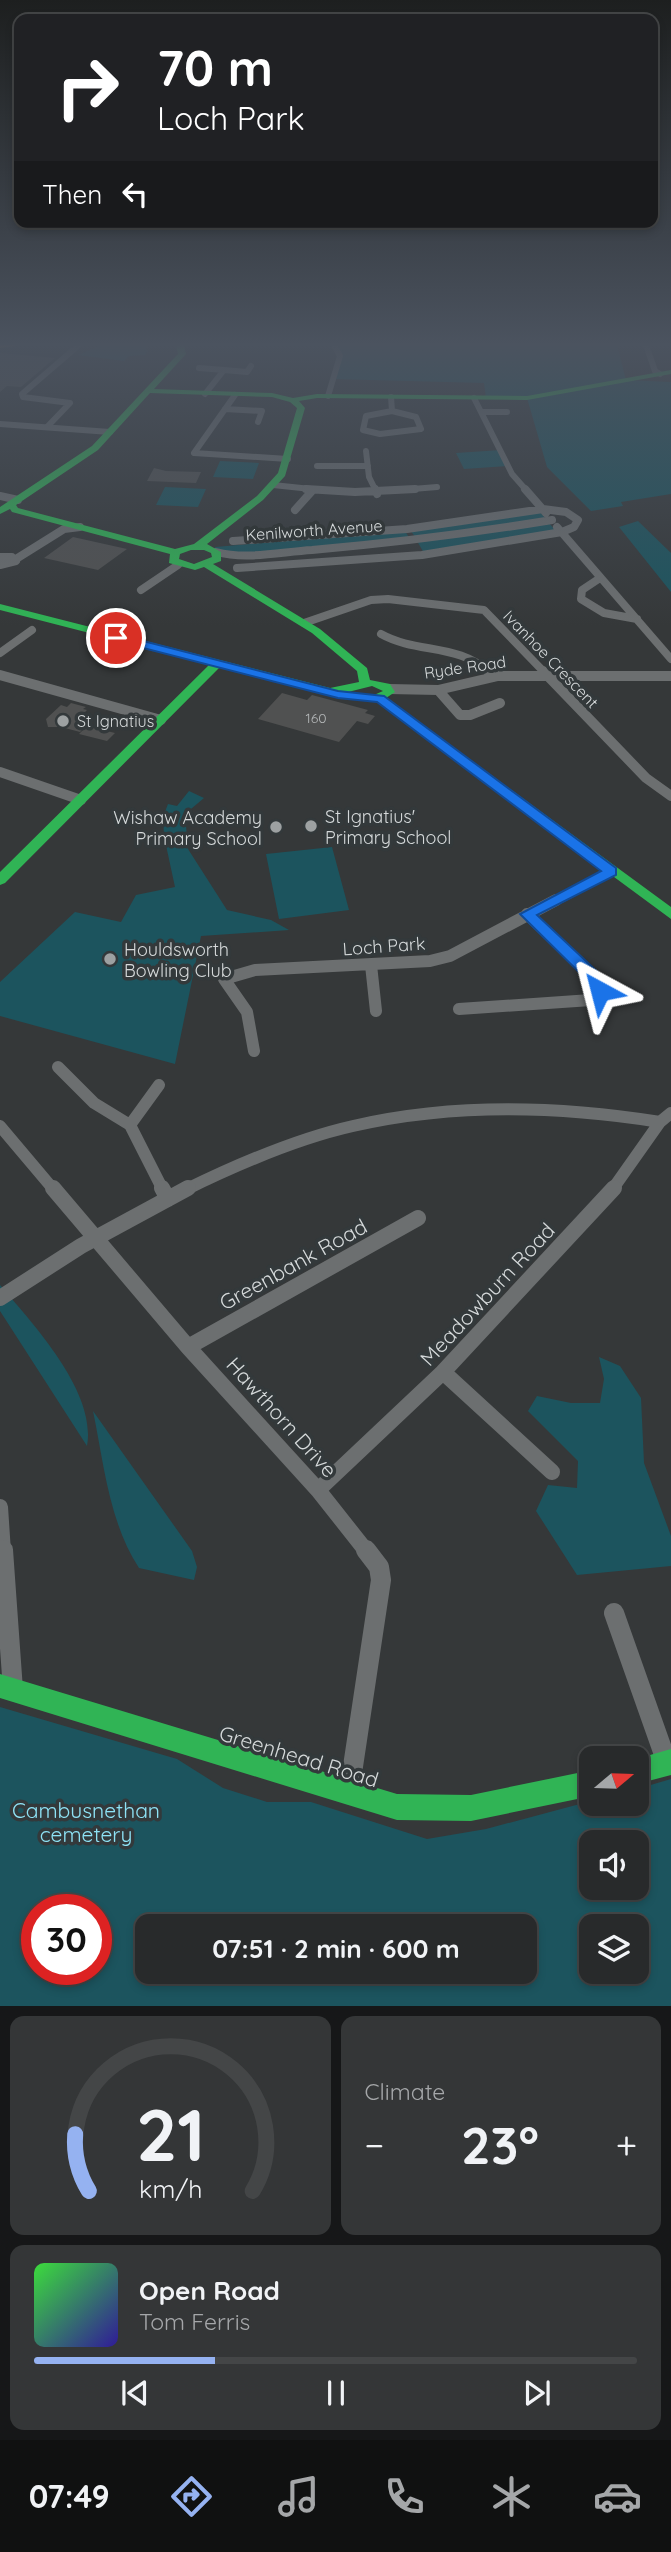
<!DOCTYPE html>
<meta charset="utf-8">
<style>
body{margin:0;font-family:Quicksand,sans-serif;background:#343637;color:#f1f3f6;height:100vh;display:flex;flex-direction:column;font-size:26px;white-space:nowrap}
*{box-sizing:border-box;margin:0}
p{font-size:23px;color:#a5a7a9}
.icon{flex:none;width:38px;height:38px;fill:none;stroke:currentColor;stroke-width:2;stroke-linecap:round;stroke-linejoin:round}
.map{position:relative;height:2006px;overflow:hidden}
.side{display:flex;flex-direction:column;gap:10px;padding:10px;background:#161718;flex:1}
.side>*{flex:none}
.top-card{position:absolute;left:14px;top:14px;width:644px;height:214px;border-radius:14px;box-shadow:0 4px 10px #0003,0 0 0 2px #444647;background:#202124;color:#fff;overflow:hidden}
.needle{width:46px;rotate:71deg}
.fabs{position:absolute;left:579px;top:1746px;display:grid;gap:14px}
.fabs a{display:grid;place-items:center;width:70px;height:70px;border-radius:14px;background:#282a2b;box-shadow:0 4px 10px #0003,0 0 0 2px #444647;font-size:35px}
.speed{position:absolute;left:21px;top:1894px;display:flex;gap:14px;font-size:35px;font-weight:700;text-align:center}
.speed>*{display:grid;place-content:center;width:91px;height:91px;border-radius:50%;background:#282a2b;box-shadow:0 4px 10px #0003,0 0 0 2px #444647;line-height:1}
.speed .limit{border:10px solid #d22;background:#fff;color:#111}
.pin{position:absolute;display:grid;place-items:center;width:60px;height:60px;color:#fff;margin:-30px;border:4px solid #fff;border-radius:50%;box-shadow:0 2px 7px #0007}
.me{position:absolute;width:77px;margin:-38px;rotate:322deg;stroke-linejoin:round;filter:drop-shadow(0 0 5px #0008)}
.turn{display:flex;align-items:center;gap:24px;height:147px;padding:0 28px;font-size:32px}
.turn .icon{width:91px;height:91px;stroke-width:2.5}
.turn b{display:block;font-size:49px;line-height:60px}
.then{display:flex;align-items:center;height:66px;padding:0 28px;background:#0003;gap:14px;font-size:26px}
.big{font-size:52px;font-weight:700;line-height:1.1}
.side .card{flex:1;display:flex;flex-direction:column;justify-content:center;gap:10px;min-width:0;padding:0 24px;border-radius:14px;background:#343637}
.side .dial{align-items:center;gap:0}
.dial svg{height:182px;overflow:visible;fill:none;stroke:#444647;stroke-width:7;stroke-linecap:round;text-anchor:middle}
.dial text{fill:#f1f3f6;stroke:none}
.song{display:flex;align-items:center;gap:21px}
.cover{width:84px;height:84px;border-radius:10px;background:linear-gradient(135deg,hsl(120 70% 55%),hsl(250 70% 35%))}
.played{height:7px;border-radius:4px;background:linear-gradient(90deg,#95b2f1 30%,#444647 30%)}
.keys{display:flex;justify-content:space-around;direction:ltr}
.heat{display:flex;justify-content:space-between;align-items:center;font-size:38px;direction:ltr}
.side .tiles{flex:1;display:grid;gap:10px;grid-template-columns:1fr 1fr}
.card:last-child{grid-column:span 2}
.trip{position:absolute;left:135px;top:1914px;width:402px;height:70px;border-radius:14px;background:#282a2b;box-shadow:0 4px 10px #0003,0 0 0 2px #444647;font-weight:700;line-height:70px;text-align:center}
.tab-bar{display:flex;height:112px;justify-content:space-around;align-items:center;background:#101111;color:#a5a7a9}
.tab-bar .icon{width:49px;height:49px}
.tab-bar .current{color:#95b2f1}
.tab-bar b{font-size:32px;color:#f1f3f6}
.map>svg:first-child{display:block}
.green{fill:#1c545e;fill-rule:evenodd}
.building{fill:#505151}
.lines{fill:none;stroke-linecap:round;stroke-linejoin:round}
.street-far5{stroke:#6c6f70;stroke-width:6}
.street-far4{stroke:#6c6f70;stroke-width:8}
.street-far3{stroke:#6c6f70;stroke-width:10}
.street-far2{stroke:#6c6f70;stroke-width:12}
.street-far1{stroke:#6c6f70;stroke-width:16}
.street{stroke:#6c6f70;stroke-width:20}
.fast{fill:#30b455;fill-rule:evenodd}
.slow{fill:#ff9f0a;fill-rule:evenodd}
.route{fill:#1a73e8;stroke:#114b97;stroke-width:2}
.poi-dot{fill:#9da1a2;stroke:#33393b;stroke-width:2.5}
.labels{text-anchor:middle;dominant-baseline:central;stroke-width:7;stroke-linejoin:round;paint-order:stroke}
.number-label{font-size:14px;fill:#b4b7b8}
.far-street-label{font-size:16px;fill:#d5d9da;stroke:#33393b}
.far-poi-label{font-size:16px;fill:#d5d9da;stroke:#33393b;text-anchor:start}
.poi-label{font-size:18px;fill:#d5d9da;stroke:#33393b;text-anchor:start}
.street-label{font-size:18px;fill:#d5d9da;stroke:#33393b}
.near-street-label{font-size:21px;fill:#d5d9da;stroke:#33393b}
.near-park-label{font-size:21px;fill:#8ee3f6;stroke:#33393b}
</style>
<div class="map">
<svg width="671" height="2006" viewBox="0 0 671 2006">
<rect width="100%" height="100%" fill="#353839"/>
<path class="green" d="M 102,345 L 144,345 L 148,351 L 145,355 L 129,356 L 124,361 L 78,355 Z
M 346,345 L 617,345 L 626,380 L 671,382 L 671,494 L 621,502 L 623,506 L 591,511 L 547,467 L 527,398 L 486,398 L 484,383 L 333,379 L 340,356 L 335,347 Z
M 501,450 L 508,466 L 464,469 L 456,453 Z
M 220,461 L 259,463 L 253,479 L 213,477 Z
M 165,487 L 206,489 L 198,507 L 156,505 Z
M 539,511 L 546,519 L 416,538 L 410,530 Z
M 638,521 L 671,553 L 671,592 L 619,527 Z
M 548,522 L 556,531 L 424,553 L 417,541 Z
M 405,531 L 410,539 L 267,552 L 216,553 L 215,547 Z
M 189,791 L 204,798 L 185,814 L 188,849 L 227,910 L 271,920 L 289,930 L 201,936 L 175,1064 L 0,1016 L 0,982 L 75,912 L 121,922 L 136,895 L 175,887 L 164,836 L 163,817 L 168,804 L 177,806 Z
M 332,847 L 349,910 L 279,919 L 266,854 Z
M 0,1285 C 33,1324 97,1392 87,1446 L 0,1311 Z
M 599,1357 L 620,1366 L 641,1398 L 644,1463 L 671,1536 L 671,1566 L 577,1575 L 536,1511 L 548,1485 L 577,1488 L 578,1461 L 528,1411 L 537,1396 L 571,1403 L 600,1403 L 604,1379 Z
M 93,1411 L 192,1551 L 197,1567 L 194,1580 L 139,1568 C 109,1522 104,1464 93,1411 Z
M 0,1707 L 177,1759 L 223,1788 L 267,1802 L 311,1802 L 427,1839 L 486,1829 L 591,1801 L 592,1804 L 637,1804 L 637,1789 L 671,1779 L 671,2006 L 0,2006 ZM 592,1843 L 637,1843 L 637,1888 L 592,1888 ZM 37,1909 L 96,1909 L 96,1969 L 37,1969 ZM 147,1927 L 525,1927 L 525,1972 L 147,1972 ZM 592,1927 L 637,1927 L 637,1972 L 592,1972 Z"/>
<path class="building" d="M 0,353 L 55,358 L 21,387 L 7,386 L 0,392 Z
M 154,468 L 166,471 L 201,472 L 196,483 L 147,481 Z
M 73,537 L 127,549 L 98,570 L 44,558 Z
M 282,693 L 307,700 L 312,695 L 368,710 L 365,713 L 375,716 L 368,724 L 357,721 L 339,742 L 258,719 Z
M 71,703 L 86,707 L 83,709 L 87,710 L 77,720 L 89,723 L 80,732 L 61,727 L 48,727 L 46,719 L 61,705 L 67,707 Z
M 87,726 L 115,733 L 107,741 L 79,734 Z"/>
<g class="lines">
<path class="street-far5" d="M 646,345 L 655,371 L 660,374
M 199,368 L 224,370
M 205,394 L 224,370 L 247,372 L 251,366
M 235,395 L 194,453 L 288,459
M 328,396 L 340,356 L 334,345
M 391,397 L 392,411
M 474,398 L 512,474 L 527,491
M 225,409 L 262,411 L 258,422
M 392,411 L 416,417 L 421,429 L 380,434 L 363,430 L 366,416 Z
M 483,412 L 507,412
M 0,424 L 110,432
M 47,427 L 70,403 L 23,397 L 22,394 L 79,345
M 366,451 L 369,477 L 376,491
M 317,466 L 368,466
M 273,485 L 330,491
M 388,491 L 437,487"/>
<path class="street-far4" d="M 306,489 L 355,492 L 415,489
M 375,489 L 377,494
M 525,489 L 546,513
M 0,496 L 18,500
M 295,510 L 312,491
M 557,527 L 671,659
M 233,541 L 407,529 L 543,509 L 566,512 L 578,520 L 574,527 L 562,532 L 422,555 L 237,568
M 216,552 C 247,560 280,552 312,550 C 392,543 472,533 552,520
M 0,557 L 12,557 L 16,561 L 0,565
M 16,559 L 64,529 L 80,527
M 600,578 L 582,590 L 581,599 L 604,613 L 637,619
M 141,590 L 178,565
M 304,623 L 371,600 L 388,599 L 484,610 L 545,673
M 381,634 C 417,654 459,643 490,673
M 0,653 L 32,630"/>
<path class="street-far3" d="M 488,671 L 494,677
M 543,671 L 646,778 L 671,796
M 0,675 L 161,720
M 389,689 L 438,690 L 498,676 L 671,676
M 438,690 L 460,715 L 470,715 L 500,703
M 0,772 L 81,800
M 553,902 L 612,871"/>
<path class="street-far2" d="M 371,965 L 376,1011
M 459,1009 L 591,1000 L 600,991 L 598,981 L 527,914
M 254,1051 L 247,1012 L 224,979 L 255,970 L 430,961 L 450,956 L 556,900
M 58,1067 L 94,1103 L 130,1125 L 163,1190
M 130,1125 L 159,1085
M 0,1126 L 54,1190
M 185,1190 C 238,1164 295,1139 353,1126 C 453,1103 560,1106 660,1122
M 612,1190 L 660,1122 L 671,1113"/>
<path class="street-far1" d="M 53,1188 L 188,1347 L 318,1490 L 367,1552
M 162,1188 L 168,1199
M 0,1298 L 81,1246 L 188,1188
M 188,1347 L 418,1218
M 443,1372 L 552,1472
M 318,1490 L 443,1372 L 614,1188
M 0,1507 L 3,1552"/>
<path class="street" d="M 3,1550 L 13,1690
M 614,1613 L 667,1763
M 349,1793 L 381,1580 L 379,1567 L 366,1550"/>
<path class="fast" d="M 176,345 L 184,345 L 186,354 L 154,389 L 272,393 L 293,398 L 317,394 L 527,396 L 671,370 L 671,374 L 527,400 L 317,398 L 299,401 L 305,408 L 285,476 L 263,500 L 207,544 L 221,552 L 221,561 L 213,564 L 320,629 L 367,668 L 370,680 L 390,684 L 395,692 L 386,698 L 671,907 L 671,919 L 377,702 L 338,698 L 220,667 L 5,883 L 0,885 L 0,872 L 210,664 L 0,610 L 0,604 L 330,688 L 359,682 L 357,671 L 312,633 L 204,567 L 195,570 L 169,563 L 170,554 L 12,512 L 10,509 L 0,514 L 0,507 L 92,446 L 178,354 ZM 150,393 L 272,397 L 290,402 L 297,408 L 278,473 L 257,496 L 194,544 L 175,549 L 18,508 L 16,505 L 98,450 ZM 191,550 L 204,550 L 211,553 L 212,557 L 194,564 L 179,559 L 180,554 ZM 372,686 L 383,691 L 374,695 L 348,692 Z
M 0,1674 L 397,1794 L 471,1795 L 592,1770 L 592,1796 L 471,1821 L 397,1820 L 0,1698 Z
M 671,1749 L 671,1775 L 637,1784 L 636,1759 Z"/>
<path class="slow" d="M 0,345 L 21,345 L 0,348 Z"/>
</g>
<linearGradient id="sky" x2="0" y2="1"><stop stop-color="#1d1f1f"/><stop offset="0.55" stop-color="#4b535f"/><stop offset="1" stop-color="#4b535f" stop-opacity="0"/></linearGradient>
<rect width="671" height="626" fill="url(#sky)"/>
<path class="route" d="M 116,634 L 338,691 L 384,696 L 616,868 L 616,875 L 537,915 L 603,977 L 608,991 L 606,995 L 595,995 L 591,984 L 520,914 L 601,871 L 377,702 L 338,698 L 112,640 L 112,635 Z"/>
<g class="poi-dot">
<circle cx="63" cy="721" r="7"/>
<circle cx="311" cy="826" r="7"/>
<circle cx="276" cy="827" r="7"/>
<circle cx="110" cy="959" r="7"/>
</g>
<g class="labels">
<g class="number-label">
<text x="316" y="718">160</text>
</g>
<g class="far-street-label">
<text transform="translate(314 530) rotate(-4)">Kenilworth Avenue</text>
<text transform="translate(551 659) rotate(46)">Ivanhoe Crescent</text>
<text transform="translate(465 667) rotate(-8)">Ryde Road</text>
</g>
<g class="far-poi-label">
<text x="77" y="721">St Ignatius</text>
</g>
<g class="poi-label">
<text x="325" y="816">St Ignatius'<tspan x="325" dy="21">Primary School</tspan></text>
<text x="262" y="817" text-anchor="end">Wishaw Academy<tspan x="262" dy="21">Primary School</tspan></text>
<text x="124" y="949">Houldsworth<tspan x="124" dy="21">Bowling Club</tspan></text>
</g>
<g class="street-label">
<text transform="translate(384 946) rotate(-4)">Loch Park</text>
</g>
<g class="near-street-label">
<text transform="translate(293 1264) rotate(-29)">Greenbank Road</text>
<text transform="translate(487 1294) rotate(-47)">Meadowburn Road</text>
<text transform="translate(282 1417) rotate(48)">Hawthorn Drive</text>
<text transform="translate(299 1756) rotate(17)">Greenhead Road</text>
</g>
<g class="near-park-label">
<text x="86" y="1810">Cambusnethan<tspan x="86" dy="24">cemetery</tspan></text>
</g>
</g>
</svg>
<div class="fabs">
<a><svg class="needle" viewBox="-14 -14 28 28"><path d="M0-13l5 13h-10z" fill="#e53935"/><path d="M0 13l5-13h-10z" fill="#a5a7a9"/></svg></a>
<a><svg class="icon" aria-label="sound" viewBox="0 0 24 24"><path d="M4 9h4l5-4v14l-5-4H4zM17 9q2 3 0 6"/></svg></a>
<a><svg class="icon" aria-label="layers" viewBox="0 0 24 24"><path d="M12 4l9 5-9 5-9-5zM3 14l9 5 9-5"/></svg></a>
</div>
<div class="speed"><div class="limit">30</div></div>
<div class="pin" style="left:116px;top:638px;background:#d93025"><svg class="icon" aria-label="arrive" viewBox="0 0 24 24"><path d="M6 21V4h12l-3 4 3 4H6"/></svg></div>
<svg class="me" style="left:600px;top:991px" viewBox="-20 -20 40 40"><path d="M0-17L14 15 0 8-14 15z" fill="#1a73e8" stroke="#fff" stroke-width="4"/></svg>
<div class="trip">07:51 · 2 min · 600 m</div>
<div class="top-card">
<div class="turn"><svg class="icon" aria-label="right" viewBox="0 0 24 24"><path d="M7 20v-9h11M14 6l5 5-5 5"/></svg><div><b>70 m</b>Loch Park</div></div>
<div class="then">Then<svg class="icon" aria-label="left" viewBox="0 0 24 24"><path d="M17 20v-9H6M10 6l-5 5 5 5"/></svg></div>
</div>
</div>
<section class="side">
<div class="tiles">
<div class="card dial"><svg viewBox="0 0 100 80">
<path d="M14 69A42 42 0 1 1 86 69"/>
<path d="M14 69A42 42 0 0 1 8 44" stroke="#95b2f1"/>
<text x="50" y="56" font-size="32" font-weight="700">21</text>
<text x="50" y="72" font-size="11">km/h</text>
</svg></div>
<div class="card"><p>Climate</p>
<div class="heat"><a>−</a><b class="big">23°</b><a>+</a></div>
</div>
<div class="card">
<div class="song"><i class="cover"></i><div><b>Open Road</b><p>Tom Ferris</p></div></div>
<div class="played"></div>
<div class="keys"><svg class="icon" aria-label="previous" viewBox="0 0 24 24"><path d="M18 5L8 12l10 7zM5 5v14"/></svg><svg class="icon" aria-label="pause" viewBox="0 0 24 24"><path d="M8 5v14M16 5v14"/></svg><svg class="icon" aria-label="next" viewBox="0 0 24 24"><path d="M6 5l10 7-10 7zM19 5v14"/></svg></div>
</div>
</div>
</section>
<nav class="tab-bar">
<b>07:49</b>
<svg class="icon current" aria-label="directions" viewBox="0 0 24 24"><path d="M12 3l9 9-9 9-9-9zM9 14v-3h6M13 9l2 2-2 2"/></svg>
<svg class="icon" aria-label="music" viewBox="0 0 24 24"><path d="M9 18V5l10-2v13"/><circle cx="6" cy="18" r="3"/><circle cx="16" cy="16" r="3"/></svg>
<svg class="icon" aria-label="phone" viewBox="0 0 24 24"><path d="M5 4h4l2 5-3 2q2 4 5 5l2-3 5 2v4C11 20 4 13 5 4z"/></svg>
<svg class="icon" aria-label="climate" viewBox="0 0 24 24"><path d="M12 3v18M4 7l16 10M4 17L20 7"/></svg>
<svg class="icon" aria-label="car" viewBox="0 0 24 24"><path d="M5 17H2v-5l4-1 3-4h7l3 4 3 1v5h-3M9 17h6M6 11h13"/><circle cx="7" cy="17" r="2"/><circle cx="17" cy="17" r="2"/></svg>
</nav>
